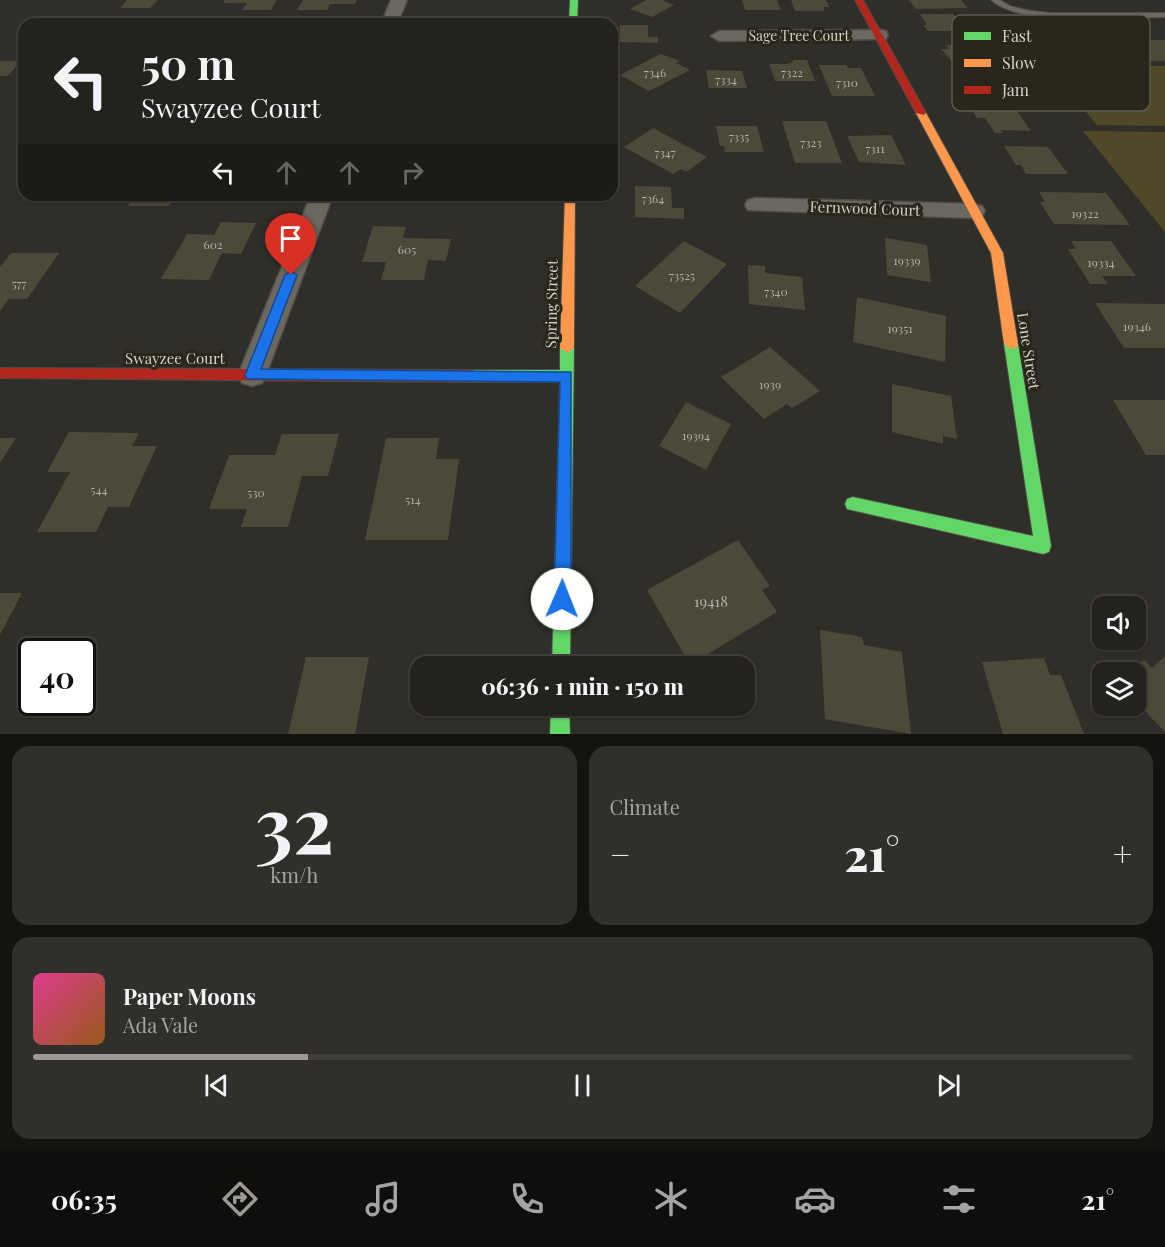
<!DOCTYPE html>
<meta charset="utf-8">
<style>
body{margin:0;font-family:"Playfair Display",serif;background:#302f2b;color:#f1f3f6;height:100vh;display:flex;flex-direction:column;font-size:22px;white-space:nowrap}
*{box-sizing:border-box;margin:0}
p{font-size:20px;color:#a3a4a4}
.icon{flex:none;width:33px;height:33px;fill:none;stroke:currentColor;stroke-width:2;stroke-linecap:round;stroke-linejoin:round}
.map{position:relative;height:734px;overflow:hidden}
.drawer{display:flex;flex-direction:column;gap:12px;padding:12px;background:#141310;flex:1}
.drawer>*{flex:none}
.top-card{position:absolute;left:18px;top:18px;width:600px;height:183px;border-radius:18px;box-shadow:0 2px 4px #0004,0 0 0 2px #413f3c;background:#24221e;color:#f1f3f6;overflow:hidden}
.buttons{position:absolute;left:1092px;top:596px;display:grid;gap:12px}
.buttons a{display:grid;place-items:center;width:54px;height:54px;border-radius:12px;background:#24221e;box-shadow:0 2px 4px #0004,0 0 0 2px #413f3c;font-size:30px}
.speed{position:absolute;left:18px;top:638px;display:flex;gap:12px;font-size:30px;font-weight:700;text-align:center}
.speed>*{display:grid;place-content:center;width:78px;height:78px;border-radius:50%;background:#24221e;box-shadow:0 2px 4px #0004,0 0 0 2px #413f3c;line-height:1}
.speed .limit{border:3px solid #111;border-radius:9px;background:#fff;color:#111}
.pin{position:absolute;display:grid;place-items:center;width:51px;height:51px;color:#fff;margin:-62px -26px;border-radius:50% 50% 50% 0;rotate:-45deg;box-shadow:0 0 6px #0007}
.pin .icon{rotate:45deg}
.me{position:absolute;width:66px;margin:-33px;rotate:1deg;stroke-linejoin:round;filter:drop-shadow(0 0 4px #0008)}
.turn{display:flex;align-items:center;gap:21px;height:126px;padding:0 24px;font-size:27px}
.turn .icon{width:78px;height:78px;stroke-width:2.5}
.turn b{display:block;font-size:42px;line-height:51px}
.lanes{display:flex;align-items:center;height:57px;padding:0 24px;background:#0003;justify-content:center;gap:30px;direction:ltr}
.lanes .off{opacity:.35}
.big{font-size:45px;font-weight:800;line-height:1.1}
.drawer .tile{flex:1;display:flex;flex-direction:column;justify-content:center;gap:9px;min-width:0;padding:0 21px;border-radius:18px;background:#302f2b}
.drawer .dial{align-items:center;gap:0}
.dial b{font-size:78px;line-height:1}
.song{display:flex;align-items:center;gap:18px}
.cover{width:72px;height:72px;border-radius:9px;background:linear-gradient(135deg,hsl(330 70% 55%),hsl(30 70% 35%))}
.played{height:6px;border-radius:3px;background:linear-gradient(90deg,#9b9992 25%,#413f3c 25%)}
.keys{display:flex;justify-content:space-around;direction:ltr}
.heat{display:flex;justify-content:space-between;align-items:center;font-size:33px;direction:ltr}
.drawer .tiles{flex:1;display:grid;gap:12px;grid-template-columns:1fr 1fr}
.tile:last-child{grid-column:span 2}
.trip{position:absolute;left:410px;top:656px;width:345px;height:60px;border-radius:18px;background:#24221e;box-shadow:0 2px 4px #0004,0 0 0 2px #413f3c;font-weight:800;line-height:60px;text-align:center}
.dock{display:flex;height:96px;justify-content:space-around;align-items:center;background:#0e0e0c;color:#a3a4a4}
.dock .icon{width:42px;height:42px}
.dock .current{color:#9b9992}
.dock b{font-size:27px;color:#f1f3f6}
.map>svg:first-child{display:block}
.green{fill:#504928}
.building{fill:#4c493a}
.lines{fill:none;stroke-linecap:round;stroke-linejoin:round}
.lane-casing{stroke:#4d4b46;stroke-width:2}
.street-casing{stroke:#4d4b46;stroke-width:3}
.fast-casing{stroke:#4d4b46;stroke-width:2}
.slow-casing{stroke:#4d4b46;stroke-width:2}
.jam-casing{stroke:#4d4b46;stroke-width:2}
.lane{fill:#6b685f;fill-rule:evenodd}
.street{fill:#6b685f;fill-rule:evenodd}
.fast{fill:#63d668;fill-rule:evenodd}
.slow{fill:#ff974d;fill-rule:evenodd}
.jam{fill:#b3261e;fill-rule:evenodd}
.route{fill:#1a73e8;stroke:#114b97;stroke-width:1.5}
.labels{text-anchor:middle;dominant-baseline:central;stroke-width:6;stroke-linejoin:round;paint-order:stroke}
.number-label{font-size:12px;fill:#b2b0a7}
.far-street-label{font-size:14px;fill:#d4d3cb;stroke:#29261b}
.street-label{font-size:15px;fill:#d4d3cb;stroke:#29261b}
.near-number-label{font-size:15px;fill:#b2b0a7}
.key{fill:#29261b;stroke:#5c5a50;stroke-width:1.5}
.key-label{font-size:16px;fill:#d4d3cb}
</style>
<div class="map">
<svg width="1165" height="734" viewBox="0 0 1165 734">
<rect width="100%" height="100%" fill="#302e28"/>
<path class="green" d="M 1048,66 L 1165,66 L 1165,126 L 1097,125 Z
M 1083,131 L 1165,132 L 1165,232 Z"/>
<path class="building" d="M 127,0 L 158,0 L 150,8 L 120,8 Z
M 225,0 L 277,0 L 271,10 L 242,10 L 247,3 L 223,3 Z
M 303,0 L 357,0 L 355,4 L 330,4 L 327,10 L 297,10 Z
M 646,0 L 662,0 L 674,5 L 652,17 L 630,9 Z
M 742,0 L 777,0 L 781,10 L 745,10 Z
M 791,0 L 826,0 L 829,7 L 823,7 L 825,11 L 795,11 Z
M 909,0 L 961,0 L 968,8 L 916,9 Z
M 920,14 L 953,14 L 965,31 L 928,31 L 923,25 L 927,25 Z
M 451,16 L 481,16 L 479,24 L 449,24 Z
M 620,25 L 648,25 L 648,37 L 658,37 L 658,43 L 619,42 Z
M 1022,40 L 1165,40 L 1165,61 L 1052,62 L 1047,56 L 1039,56 L 1044,61 L 1039,61 Z
M 946,45 L 975,45 L 988,63 L 961,63 L 963,65 L 955,65 L 941,49 L 949,49 Z
M 661,54 L 680,61 L 676,63 L 690,70 L 649,91 L 620,75 Z
M 793,60 L 807,60 L 815,81 L 775,81 L 769,64 L 787,64 L 793,62 Z
M 0,61 L 22,61 L 7,76 L 0,76 Z
M 819,65 L 846,65 L 848,68 L 861,68 L 875,96 L 832,96 Z
M 706,70 L 742,71 L 747,88 L 709,88 Z
M 971,108 L 1015,108 L 1031,131 L 1001,130 L 1003,133 L 995,133 L 985,118 L 977,118 Z
M 782,121 L 826,121 L 842,163 L 795,163 Z
M 716,126 L 757,126 L 764,152 L 725,152 L 724,146 L 720,146 Z
M 653,128 L 707,157 L 686,172 L 681,169 L 673,174 L 624,147 Z
M 891,135 L 906,165 L 859,162 L 847,136 Z
M 1004,146 L 1048,147 L 1068,174 L 1026,174 L 1021,165 L 1016,165 Z
M 635,186 L 671,187 L 672,208 L 684,208 L 684,219 L 635,217 Z
M 1039,192 L 1106,193 L 1130,225 L 1054,224 L 1040,202 L 1045,202 Z
M 135,195 L 176,195 L 169,206 L 128,206 Z
M 221,222 L 256,223 L 241,254 L 222,253 L 209,280 L 161,279 L 187,234 L 214,235 Z
M 373,226 L 406,227 L 403,238 L 451,239 L 446,261 L 428,260 L 424,280 L 381,280 L 386,262 L 362,262 Z
M 885,238 L 927,245 L 931,282 L 887,275 Z
M 684,241 L 727,264 L 680,313 L 635,286 Z
M 1071,241 L 1111,241 L 1136,276 L 1102,276 L 1108,284 L 1090,284 L 1068,249 L 1076,249 Z
M 11,253 L 59,253 L 27,299 L 9,299 L 0,311 L 0,267 Z
M 748,265 L 765,266 L 765,273 L 802,277 L 805,310 L 749,304 Z
M 857,297 L 946,316 L 945,362 L 853,342 Z
M 1095,303 L 1165,304 L 1165,348 L 1124,348 Z
M 770,347 L 820,391 L 792,408 L 787,404 L 764,419 L 721,377 Z
M 892,384 L 951,396 L 957,439 L 943,436 L 943,444 L 892,432 Z
M 1113,400 L 1165,400 L 1165,455 L 1146,455 Z
M 686,402 L 731,424 L 706,470 L 659,446 Z
M 69,432 L 139,433 L 132,446 L 157,446 L 129,507 L 108,507 L 96,532 L 37,532 L 70,472 L 47,472 Z
M 282,434 L 339,434 L 328,476 L 302,476 L 288,527 L 241,527 L 247,509 L 209,509 L 229,455 L 275,455 Z
M 0,438 L 16,438 L 0,463 Z
M 386,438 L 439,438 L 436,459 L 459,459 L 448,540 L 365,540 Z
M 738,540 L 770,586 L 762,590 L 777,612 L 690,665 L 647,590 Z
M 0,593 L 22,593 L 0,635 Z
M 820,630 L 862,637 L 864,645 L 902,652 L 911,734 L 825,719 Z
M 1165,656 L 1165,732 L 1136,702 L 1136,672 L 1132,672 L 1144,660 L 1152,668 Z
M 306,657 L 369,657 L 355,734 L 288,734 Z
M 1044,658 L 1050,675 L 1061,675 L 1084,734 L 1003,734 L 982,662 Z"/>
<g class="lines">
<defs>
<path id="lane" d="M 991,0 L 1000,0 L 1010,6 L 1026,10 L 1049,13 L 1165,13 L 1165,17 C 1123,18 1023,28 991,0 Z"/>
<path id="street" d="M 391,0 L 407,0 L 397,24 L 381,24 Z
M 880,30 L 886,31 L 888,35 L 886,39 L 719,41 L 711,36 L 719,31 Z
M 311,195 L 333,195 L 266,375 L 262,383 L 252,386 L 242,383 L 238,375 Z
M 756,198 L 974,204 L 982,206 L 985,211 L 982,216 L 974,218 L 748,210 L 745,205 L 748,200 Z"/>
<path id="fast" d="M 570,0 L 578,0 L 577,24 L 569,24 Z
M 1011,339 L 1018,344 L 1051,546 L 1049,552 L 1043,554 L 847,509 L 845,504 L 847,499 L 853,497 L 1033,536 L 1004,344 Z
M 567,343 L 574,348 L 570,666 L 552,666 L 560,382 L 472,382 L 467,380 L 465,376 L 467,372 L 472,370 L 560,370 L 560,348 Z
M 551,705 L 569,705 L 570,734 L 550,734 Z"/>
<path id="slow" d="M 921,110 L 926,113 L 1003,253 L 1018,344 L 1016,348 L 1011,349 L 1004,344 L 991,253 L 916,113 Z
M 565,195 L 575,195 L 574,348 L 567,353 L 560,348 Z"/>
<path id="jam" d="M 855,0 L 863,0 L 926,113 L 924,115 L 916,113 Z
M 0,368 L 472,370 L 477,372 L 479,376 L 477,380 L 472,382 L 0,378 Z"/>
</defs>
<use href="#lane" class="lane-casing"/>
<use href="#street" class="street-casing"/>
<use href="#fast" class="fast-casing"/>
<use href="#slow" class="slow-casing"/>
<use href="#jam" class="jam-casing"/>
<use href="#lane" class="lane"/>
<use href="#street" class="street"/>
<use href="#fast" class="fast"/>
<use href="#slow" class="slow"/>
<use href="#jam" class="jam"/>
</g>
<path class="route" d="M 291,271 L 297,275 L 261,369 L 571,372 L 571,599 L 568,605 L 562,608 L 556,605 L 554,599 L 560,382 L 247,379 L 245,375 L 285,275 Z"/>
<g class="labels">
<g class="number-label">
<text x="655" y="72">7346</text>
<text x="792" y="72">7322</text>
<text x="726" y="79">7334</text>
<text x="847" y="82">7310</text>
<text x="739" y="136">7335</text>
<text x="811" y="142">7323</text>
<text x="875" y="148">7311</text>
<text x="665" y="152">7347</text>
<text x="653" y="198">7364</text>
<text x="1085" y="213">19322</text>
<text x="213" y="244">602</text>
<text x="407" y="249">605</text>
<text x="907" y="260">19339</text>
<text x="1101" y="262">19334</text>
<text x="682" y="275">73525</text>
<text x="19" y="283">577</text>
<text x="776" y="291">7340</text>
<text x="1137" y="326">19346</text>
<text x="900" y="328">19351</text>
<text x="770" y="384">1939</text>
<text x="696" y="435">19394</text>
<text x="99" y="489">544</text>
<text x="256" y="492">530</text>
<text x="413" y="499">514</text>
</g>
<g class="far-street-label">
<text x="799" y="35">Sage Tree Court</text>
</g>
<g class="street-label">
<text transform="translate(865 208) rotate(2)">Fernwood Court</text>
<text transform="translate(551 304) rotate(-89)">Spring Street</text>
<text transform="translate(1029 351) rotate(81)">Lone Street</text>
<text x="175" y="358">Swayzee Court</text>
</g>
<g class="near-number-label">
<text x="711" y="601">19418</text>
</g>
</g>
<rect x="952" y="15" width="198" height="96" rx="9" class="key"/>
<rect x="964" y="32" width="27" height="8" fill="#63d668"/>
<rect x="964" y="59" width="27" height="8" fill="#ff974d"/>
<rect x="964" y="86" width="27" height="8" fill="#b3261e"/>
<g class="key-label">
<text x="1002" y="42">Fast</text>
<text x="1002" y="69">Slow</text>
<text x="1002" y="96">Jam</text>
</g>
</svg>
<div class="buttons">
<a><svg class="icon" aria-label="sound" viewBox="0 0 24 24"><path d="M4 9h4l5-4v14l-5-4H4zM17 9q2 3 0 6"/></svg></a>
<a><svg class="icon" aria-label="layers" viewBox="0 0 24 24"><path d="M12 4l9 5-9 5-9-5zM3 14l9 5 9-5"/></svg></a>
</div>
<div class="speed"><div class="limit">40</div></div>
<div class="pin" style="left:291px;top:275px;background:#d93025"><svg class="icon" aria-label="arrive" viewBox="0 0 24 24"><path d="M6 21V4h12l-3 4 3 4H6"/></svg></div>
<svg class="me" style="left:562px;top:599px" viewBox="-20 -20 40 40"><circle r="19" fill="#fff"/><path d="M0-13L10 11 0 6-10 11z" fill="#1a73e8"/></svg>
<div class="trip">06:36 · 1 min · 150 m</div>
<div class="top-card">
<div class="turn"><svg class="icon" aria-label="left" viewBox="0 0 24 24"><path d="M17 20v-9H6M10 6l-5 5 5 5"/></svg><div><b>50 m</b>Swayzee Court</div></div>
<div class="lanes"><svg class="icon" aria-label="left" viewBox="0 0 24 24"><path d="M17 20v-9H6M10 6l-5 5 5 5"/></svg><svg class="icon off" aria-label="ahead" viewBox="0 0 24 24"><path d="M12 20V5M6 11l6-6 6 6"/></svg><svg class="icon off" aria-label="ahead" viewBox="0 0 24 24"><path d="M12 20V5M6 11l6-6 6 6"/></svg><svg class="icon off" aria-label="right" viewBox="0 0 24 24"><path d="M7 20v-9h11M14 6l5 5-5 5"/></svg></div>
</div>
</div>
<section class="drawer">
<div class="tiles">
<div class="tile dial"><b>32</b><p>km/h</p></div>
<div class="tile"><p>Climate</p>
<div class="heat"><a>−</a><b class="big">21°</b><a>+</a></div>
</div>
<div class="tile">
<div class="song"><i class="cover"></i><div><b>Paper Moons</b><p>Ada Vale</p></div></div>
<div class="played"></div>
<div class="keys"><svg class="icon" aria-label="previous" viewBox="0 0 24 24"><path d="M18 5L8 12l10 7zM5 5v14"/></svg><svg class="icon" aria-label="pause" viewBox="0 0 24 24"><path d="M8 5v14M16 5v14"/></svg><svg class="icon" aria-label="next" viewBox="0 0 24 24"><path d="M6 5l10 7-10 7zM19 5v14"/></svg></div>
</div>
</div>
</section>
<nav class="dock">
<b>06:35</b>
<svg class="icon current" aria-label="directions" viewBox="0 0 24 24"><path d="M12 3l9 9-9 9-9-9zM9 14v-3h6M13 9l2 2-2 2"/></svg>
<svg class="icon" aria-label="music" viewBox="0 0 24 24"><path d="M9 18V5l10-2v13"/><circle cx="6" cy="18" r="3"/><circle cx="16" cy="16" r="3"/></svg>
<svg class="icon" aria-label="phone" viewBox="0 0 24 24"><path d="M5 4h4l2 5-3 2q2 4 5 5l2-3 5 2v4C11 20 4 13 5 4z"/></svg>
<svg class="icon" aria-label="climate" viewBox="0 0 24 24"><path d="M12 3v18M4 7l16 10M4 17L20 7"/></svg>
<svg class="icon" aria-label="car" viewBox="0 0 24 24"><path d="M5 17H2v-5l4-1 3-4h7l3 4 3 1v5h-3M9 17h6M6 11h13"/><circle cx="7" cy="17" r="2"/><circle cx="17" cy="17" r="2"/></svg>
<svg class="icon" aria-label="filters" viewBox="0 0 24 24"><path d="M4 7h16M4 17h16"/><circle cx="9" cy="7" r="2"/><circle cx="15" cy="17" r="2"/></svg>
<b>21°</b>
</nav>
